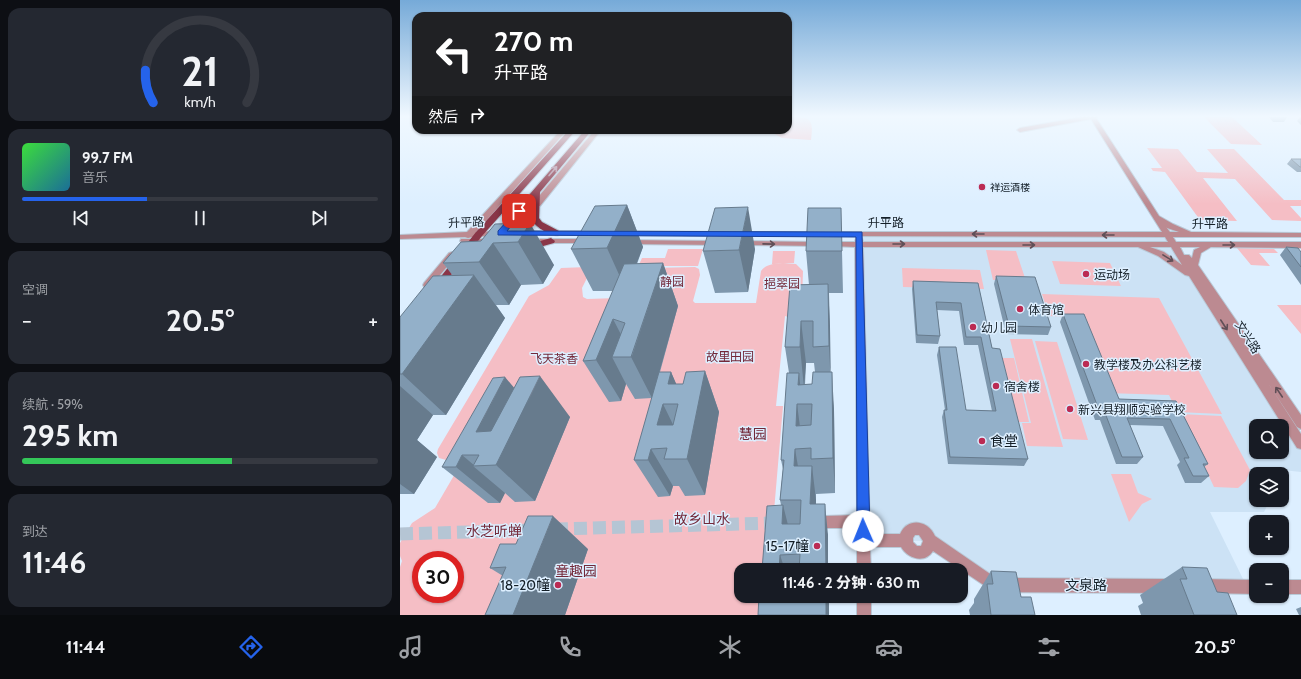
<!DOCTYPE html>
<html lang="zh">
<meta charset="utf-8">
<style>
body{margin:0;font-family:Cabin,"Noto Sans SC",sans-serif;background:#242831;color:#f1f3f6;height:100vh;display:flex;flex-direction:column;font-size:15px;white-space:nowrap}
*{box-sizing:border-box;margin:0}
p{font-size:13px;color:#9ea1a6}
.icon{flex:none;width:22px;height:22px;fill:none;stroke:currentColor;stroke-width:2;stroke-linecap:round;stroke-linejoin:round}
.map{position:relative;flex:1;overflow:hidden}
.drawer{display:flex;flex-direction:column;gap:8px;padding:8px;background:#0d0f14;width:400px}
.drawer>*{flex:none}
.top-card{position:absolute;left:12px;top:12px;width:380px;height:122px;border-radius:12px;box-shadow:0 1px 3px #0004;background:#202124;color:#fff;overflow:hidden}
.tools{position:absolute;left:849px;top:419px;display:grid;gap:8px}
.tools a{display:grid;place-items:center;width:40px;height:40px;border-radius:8px;background:#171b24;box-shadow:0 1px 3px #0004;font-size:20px}
.speed{position:absolute;left:12px;top:551px;display:flex;gap:8px;font-size:20px;font-weight:700;text-align:center}
.speed>*{display:grid;place-content:center;width:52px;height:52px;border-radius:50%;background:#171b24;box-shadow:0 1px 3px #0004;line-height:1}
.speed .limit{border:6px solid #d22;background:#fff;color:#111}
.pin{position:absolute;display:grid;place-items:center;width:34px;height:34px;color:#fff;margin:-17px;border-radius:8px;box-shadow:0 2px 6px #0006}
.me{position:absolute;width:44px;margin:-22px;rotate:359deg;stroke-linejoin:round;filter:drop-shadow(0 0 3px #0008)}
.turn{display:flex;align-items:center;gap:14px;height:84px;padding:0 16px;font-size:18px}
.turn .icon{width:52px;height:52px;stroke-width:2.5}
.turn b{display:block;font-size:28px;line-height:34px}
.then{display:flex;align-items:center;height:38px;padding:0 16px;background:#0003;gap:8px;font-size:15px}
.big{font-size:30px;font-weight:800;line-height:1.1}
.drawer .widget{flex:1;display:flex;flex-direction:column;justify-content:center;gap:6px;min-width:0;padding:0 14px;border-radius:12px;background:#242831}
.drawer .dial{align-items:center;gap:0}
.dial svg{height:104px;overflow:visible;fill:none;stroke:#363941;stroke-width:7;stroke-linecap:round;text-anchor:middle}
.dial text{fill:#f1f3f6;stroke:none}
.song{display:flex;align-items:center;gap:12px}
.cover{width:48px;height:48px;border-radius:6px;background:linear-gradient(135deg,hsl(120 70% 55%),hsl(200 70% 35%))}
.played{height:4px;border-radius:2px;background:linear-gradient(90deg,#2563eb 35%,#363941 35%)}
.keys{display:flex;justify-content:space-around;direction:ltr}
.heat{display:flex;justify-content:space-between;align-items:center;font-size:22px;direction:ltr}
.charge{height:6px;border-radius:3px;background:linear-gradient(90deg,#34c759 59%,#363941 0)}
.trip{position:absolute;left:334px;top:563px;width:234px;height:40px;border-radius:12px;background:#171b24;box-shadow:0 1px 3px #0004;font-weight:800;line-height:40px;text-align:center}
.tab-bar{display:flex;height:64px;justify-content:space-around;align-items:center;background:#090b0e;color:#9ea1a6}
.tab-bar .icon{width:28px;height:28px}
.tab-bar .active{color:#2563eb}
.tab-bar b{font-size:18px;color:#f1f3f6}
main{display:flex;flex:1;min-height:0}
.map>svg:first-child{display:block}
.built{fill:#cce2f5;fill-rule:evenodd}
.green{fill:#f5bec5;fill-rule:evenodd}
.lines{fill:none;stroke-linecap:round;stroke-linejoin:round}
.minor-tunnel{stroke:#b5c5d4;stroke-width:13;stroke-dasharray:13 6;stroke-linecap:butt}
.minor-casing{stroke:#b9cad8;stroke-width:2}
.major-casing{stroke:#b9cad8;stroke-width:2}
.minor{fill:#bc8a91;fill-rule:evenodd}
.major{fill:#8a3648;fill-rule:evenodd}
.wall{fill:#7e97ad;fill-rule:evenodd}
.shaded-wall{fill:#677b8d}
.building{fill:#93b0c9;stroke:#677b8d;fill-rule:evenodd}
.oneway{stroke:#b492a4}
.oneway2{stroke:#604f57}
.route{fill:#2563eb;stroke:#184099}
.poi-dot{fill:#bb2b53;stroke:#ddefff;stroke-width:1.5}
.labels{text-anchor:middle;dominant-baseline:central;stroke-width:3;stroke-linejoin:round;paint-order:stroke}
.far-poi-label{font-size:10px;fill:#141f28;stroke:#ddefff;text-anchor:start}
.street-label{font-size:12px;fill:#141f28;stroke:#ddefff}
.poi-label{font-size:12px;fill:#141f28;stroke:#ddefff;text-anchor:start}
.park-label{font-size:12px;fill:#732839;stroke:#ddefff}
.near-park-label{font-size:14px;fill:#732839;stroke:#ddefff}
.near-poi-label{font-size:14px;fill:#141f28;stroke:#ddefff;text-anchor:end}
.near-street-label{font-size:14px;fill:#141f28;stroke:#ddefff}
</style>
<main>
<section class="drawer">
<div class="widget dial"><svg viewBox="0 0 100 80">
<path d="M14 69A42 42 0 1 1 86 69"/>
<path d="M14 69A42 42 0 0 1 8 44" stroke="#2563eb"/>
<text x="50" y="56" font-size="32" font-weight="700">21</text>
<text x="50" y="72" font-size="11">km/h</text>
</svg></div>
<div class="widget">
<div class="song"><i class="cover"></i><div><b>99.7 FM</b><p>音乐</p></div></div>
<div class="played"></div>
<div class="keys"><svg class="icon" aria-label="previous" viewBox="0 0 24 24"><path d="M18 5L8 12l10 7zM5 5v14"/></svg><svg class="icon" aria-label="pause" viewBox="0 0 24 24"><path d="M8 5v14M16 5v14"/></svg><svg class="icon" aria-label="next" viewBox="0 0 24 24"><path d="M6 5l10 7-10 7zM19 5v14"/></svg></div>
</div>
<div class="widget"><p>空调</p>
<div class="heat"><a>−</a><b class="big">20.5°</b><a>+</a></div>
</div>
<div class="widget"><p>续航 · 59%</p><b class="big">295 km</b><div class="charge"></div></div>
<div class="widget"><p>到达</p><b class="big">11:46</b></div>
</section>
<div class="map">
<svg width="901" height="615" viewBox="0 0 901 615">
<rect width="100%" height="100%" fill="#ddefff"/>
<path class="built" d="M 459,234 L 767,235 L 901,444 L 901,472 L 883,470 L 881,474 L 856,474 L 856,500 L 870,500 L 864,512 L 810,512 L 847,587 L 594,585 L 530,541 L 463,540 ZM 856,426 L 882,426 L 882,452 L 856,452 Z"/>
<path class="green" d="M 388,117 C 410,117 414,117 411,140 L 382,138 L 367,130 L 388,130 Z
M 804,117 L 832,117 L 862,145 L 831,144 Z
M 747,148 L 778,149 L 797,172 L 828,173 L 807,149 L 834,149 L 884,200 L 901,200 L 901,206 L 890,206 L 901,218 L 901,221 L 872,220 L 835,179 L 803,178 L 837,221 L 800,220 L 765,172 L 753,171 L 751,168 L 762,168 Z
M 837,248 L 874,249 L 878,253 L 859,253 L 870,266 L 851,265 Z
M 268,249 L 303,249 L 298,266 L 252,266 L 237,269 L 242,258 L 265,258 Z
M 586,250 L 616,251 L 626,281 L 593,280 Z
M 373,251 L 395,251 L 394,263 L 372,264 Z
M 652,261 L 710,263 L 721,286 L 660,284 Z
M 396,264 L 403,271 L 402,301 L 388,317 L 385,316 L 376,406 L 383,406 L 369,570 L 341,570 L 341,596 L 367,596 L 365,615 L 0,615 L 0,567 L 2,561 L 0,556 L 0,543 L 12,523 L 35,508 L 56,472 L 50,461 L 39,458 L 37,453 L 38,449 L 129,296 L 149,285 L 161,268 L 188,267 L 190,272 L 182,288 L 183,297 L 187,299 L 218,298 L 254,268 L 295,267 L 299,269 L 300,275 L 293,301 L 295,303 L 356,303 L 361,271 C 368,261 384,264 396,264 ZM 21,560 L 55,560 L 55,594 L 21,594 Z
M 502,268 L 580,270 L 584,289 L 503,287 Z
M 642,294 L 759,298 L 822,414 L 777,412 L 769,395 L 706,393 L 679,317 L 649,316 Z
M 877,305 L 901,305 L 901,334 Z
M 610,339 L 632,339 L 663,447 L 627,446 L 622,423 L 631,423 Z
M 635,341 L 657,342 L 688,440 L 663,439 Z
M 602,358 L 614,358 L 629,422 L 616,422 Z
M 780,414 L 821,416 L 850,470 L 846,481 L 838,488 L 814,487 Z
M 711,474 L 731,474 L 738,493 L 752,499 L 742,504 L 729,522 Z"/>
<g class="lines">
<path class="minor-tunnel" d="M 155,529 L 377,523
M 0,534 L 135,530"/>
<defs>
<path id="minor" d="M 682,117 L 697,117 L 696,118 L 759,216 L 773,224 L 791,232 L 901,233 L 901,237 L 773,237 L 776,242 L 901,242 L 901,248 L 811,247 L 801,253 L 798,265 L 901,415 L 901,429 L 897,427 L 868,383 L 901,434 L 901,449 L 897,448 L 789,276 L 785,275 L 758,256 L 738,247 L 463,247 L 470,534 L 500,534 C 508,517 528,520 535,536 L 596,578 L 766,579 L 771,581 L 773,586 L 771,591 L 766,593 L 594,592 L 533,551 C 525,564 508,559 501,547 L 470,547 L 471,570 L 457,570 L 457,528 L 424,528 L 419,527 L 418,522 L 419,517 L 424,516 L 457,515 L 455,247 L 431,246 L 428,246 L 427,244 L 428,242 L 455,242 L 456,238 L 462,238 L 463,242 L 768,242 L 765,237 L 430,236 L 426,234 L 430,232 L 762,232 L 691,119 L 620,132 L 617,130 L 620,128 ZM 766,227 L 767,228 L 779,232 L 770,232 ZM 750,247 L 771,247 L 782,265 L 764,252 ZM 780,247 L 800,247 L 794,250 L 792,258 L 789,255 L 784,255 ZM 515,535 L 519,535 L 523,541 L 521,546 L 517,546 L 513,542 L 513,538 Z
M 161,130 L 167,130 L 76,232 L 100,231 L 104,233 L 103,235 L 72,237 L 68,238 L 65,237 L 0,239 L 0,235 L 67,232 Z
M 195,130 L 201,130 L 140,206 L 134,206 L 134,202 Z
M 121,231 L 192,231 L 196,233 L 192,235 L 124,235 L 120,233 Z
M 223,231 L 320,232 L 324,234 L 320,236 L 226,235 L 223,235 L 222,233 Z
M 337,232 L 418,232 L 422,234 L 418,236 L 337,236 L 336,234 Z
M 61,239 L 92,239 L 96,241 L 92,243 L 64,243 L 60,241 Z
M 140,239 L 186,239 L 190,241 L 186,243 L 140,243 L 139,241 Z
M 226,240 L 316,241 L 320,243 L 316,245 L 229,244 L 226,244 L 225,242 Z
M 340,241 L 418,242 L 422,244 L 418,246 L 343,245 L 339,243 Z
M 52,252 L 56,255 L 55,257 L 30,287 L 24,287 L 23,285 L 24,283 L 49,253 Z
M 803,579 L 856,580 L 856,594 L 803,593 L 798,591 L 796,586 L 798,581 Z
M 882,580 L 901,580 L 901,594 L 882,594 Z
M 457,596 L 471,596 L 471,615 L 457,615 Z"/>
<path id="major" d="M 169,130 L 176,130 L 82,236 L 41,288 L 35,288 L 33,286 L 35,284 L 76,232 Z
M 185,130 L 192,130 L 140,192 L 139,218 L 142,222 L 159,231 L 160,233 L 159,235 C 151,237 135,227 131,219 C 130,214 131,207 132,202 L 104,235 L 98,235 L 97,233 L 98,231 Z
M 151,238 L 155,241 L 154,243 L 129,250 L 125,247 L 126,245 Z"/>
</defs>
<use href="#minor" class="minor-casing"/>
<use href="#major" class="major-casing"/>
<use href="#minor" class="minor"/>
<use href="#major" class="major"/>
</g>
<path class="wall" d="M 869,117 L 887,117 L 884,122 L 873,122 Z
M 900,117 L 901,117 L 901,125 L 897,121 Z
M 891,159 L 901,159 L 901,172 L 897,172 L 887,164 Z
M 227,205 L 243,247 L 237,264 L 263,263 L 278,306 L 260,372 L 271,372 L 276,384 L 283,384 L 305,371 L 319,412 L 305,495 L 285,496 L 279,486 L 273,486 L 270,496 L 258,497 L 234,460 L 252,398 L 235,399 L 226,384 L 221,401 L 209,402 L 183,361 L 213,291 L 193,291 L 171,249 Z
M 95,224 L 154,265 L 143,284 L 121,285 L 109,305 L 96,305 L 105,318 L 46,415 L 33,415 L 17,440 L 37,457 L 14,494 L 0,494 L 0,317 L 53,276 L 43,263 L 81,241 Z
M 886,247 L 901,252 L 901,285 L 880,255 Z
M 355,249 L 348,292 L 315,293 L 303,251 Z
M 406,251 L 442,251 L 443,293 L 429,293 L 430,327 L 430,372 L 434,410 L 435,493 L 416,494 L 416,504 L 428,535 L 428,570 L 362,570 L 381,505 L 380,500 L 383,469 L 381,460 L 389,373 L 385,347 L 409,285 ZM 406,363 L 414,363 L 415,372 L 412,384 L 405,385 Z
M 596,276 L 651,327 L 648,335 L 606,334 L 594,284 Z
M 513,281 L 578,283 L 592,348 L 628,459 L 624,466 L 548,464 L 542,417 L 544,410 L 545,410 L 537,355 L 539,347 L 566,410 L 592,411 L 578,345 L 564,345 L 559,311 L 537,310 L 540,336 L 538,344 L 516,343 L 512,289 Z
M 663,314 L 719,399 L 776,401 L 808,464 L 804,467 L 809,476 L 801,483 L 785,483 L 777,465 L 780,462 L 763,426 L 730,425 L 743,457 L 737,464 L 716,464 L 700,420 L 695,420 L 660,322 Z
M 114,388 L 170,417 L 135,501 L 115,502 L 105,493 L 100,503 L 88,503 L 42,467 Z
M 188,549 L 165,615 L 85,615 L 103,576 L 90,568 Z
M 782,567 L 817,592 L 837,615 L 741,615 L 738,606 L 743,603 L 740,595 Z
M 591,571 L 621,597 L 635,615 L 570,615 L 569,610 L 574,603 L 574,599 Z
M 901,607 L 901,615 L 899,615 L 896,609 Z"/>
<path class="shaded-wall" d="M 227,205 L 243,247 L 226,290 L 207,248 Z
M 348,207 L 355,249 L 348,292 L 339,250 Z
M 130,223 L 154,265 L 143,284 L 118,242 Z
M 93,243 L 121,285 L 109,305 L 79,262 Z
M 263,263 L 278,306 L 252,398 L 231,357 L 212,357 L 226,384 L 221,401 L 196,360 L 213,319 L 232,356 Z
M 74,275 L 105,318 L 46,415 L 2,374 Z
M 428,284 L 430,327 L 431,388 L 429,346 Z
M 401,321 L 406,363 L 404,388 L 400,347 Z
M 305,371 L 319,412 L 305,495 L 287,459 Z
M 271,372 L 289,413 L 268,384 Z
M 432,372 L 434,410 L 435,493 L 433,458 Z
M 399,373 L 402,404 L 398,385 Z
M 140,376 L 170,417 L 135,501 L 96,465 L 76,432 L 105,377 L 127,403 Z
M 0,386 L 33,415 L 17,440 L 37,457 L 14,494 L 0,484 Z
M 263,404 L 282,443 L 257,425 Z
M 397,404 L 402,442 L 396,426 Z
M 251,449 L 273,486 L 270,496 L 248,460 Z
M 395,449 L 401,484 L 394,466 Z
M 62,455 L 75,466 L 73,466 L 105,493 L 100,503 L 56,467 Z
M 412,466 L 416,500 L 415,536 L 410,504 Z
M 425,504 L 428,535 L 428,570 L 426,570 Z
M 383,505 L 391,537 L 382,524 Z
M 153,516 L 188,549 L 165,615 L 113,615 Z
M 380,555 L 385,570 L 379,570 Z
M 426,596 L 429,596 L 429,615 L 426,615 Z"/>
<path class="building" d="M 891,159 L 901,159 L 901,167 L 900,167 Z
M 227,205 L 207,248 L 171,249 L 195,206 Z
M 348,207 L 339,250 L 303,251 L 315,208 Z
M 408,208 L 441,208 L 442,251 L 406,251 Z
M 130,223 L 118,242 L 93,243 L 79,262 L 43,263 L 61,242 L 81,241 L 95,224 Z
M 886,247 L 898,248 L 901,252 L 901,267 Z
M 263,263 L 231,357 L 212,357 L 225,323 L 213,319 L 196,360 L 183,361 L 224,264 Z
M 74,275 L 2,374 L 0,374 L 0,317 L 33,276 Z
M 596,276 L 635,277 L 651,327 L 609,326 Z
M 513,281 L 578,283 L 592,348 L 600,349 L 628,459 L 550,457 L 544,410 L 547,410 L 539,347 L 556,347 L 566,410 L 596,411 L 581,337 L 566,337 L 561,303 L 536,302 L 540,336 L 517,335 Z
M 428,284 L 429,346 L 413,347 L 413,321 L 401,321 L 400,347 L 385,347 L 390,285 Z
M 663,314 L 684,314 L 719,399 L 776,401 L 808,464 L 803,464 L 809,476 L 793,476 L 784,458 L 789,458 L 770,419 L 727,418 L 743,457 L 722,457 L 705,413 L 700,413 Z
M 305,371 L 287,459 L 264,459 L 267,448 L 251,449 L 248,460 L 234,460 L 259,372 L 271,372 L 268,384 L 283,384 L 286,372 ZM 263,404 L 278,404 L 273,425 L 257,425 Z
M 413,372 L 432,372 L 433,458 L 411,459 L 411,448 L 395,449 L 394,466 L 412,466 L 410,504 L 425,504 L 426,570 L 399,570 L 400,554 L 380,555 L 379,570 L 362,570 L 367,506 L 383,505 L 382,524 L 400,524 L 401,500 L 380,500 L 384,460 L 381,460 L 387,373 L 399,373 L 398,385 L 412,384 ZM 397,404 L 412,404 L 411,425 L 396,426 Z
M 140,376 L 96,465 L 73,466 L 79,455 L 62,455 L 56,467 L 42,467 L 93,378 L 105,377 L 76,432 L 91,431 L 120,377 Z
M 128,516 L 153,516 L 113,615 L 85,615 L 106,567 L 90,568 L 100,544 L 116,544 Z
M 782,567 L 807,568 L 817,592 L 828,593 L 837,615 L 794,615 L 780,579 L 787,579 Z
M 591,571 L 616,572 L 621,597 L 631,597 L 635,615 L 591,615 L 587,584 L 593,584 Z
M 359,596 L 426,596 L 426,615 L 358,615 Z"/>
<defs><path id="oneway-shaft" d="M-6 0H5M1.5-3L5.5 0L1.5 3" fill="none" stroke-width="1.6" stroke-linecap="round" stroke-linejoin="round"/></defs>
<use class="oneway" href="#oneway-shaft" transform="translate(153 171) rotate(-49)"/>
<g class="oneway2">
<use href="#oneway-shaft" transform="translate(578 234) rotate(-180)"/>
<use href="#oneway-shaft" transform="translate(708 235) rotate(-180)"/>
<use href="#oneway-shaft" transform="translate(369 244) rotate(1)"/>
<use href="#oneway-shaft" transform="translate(499 244)"/>
<use href="#oneway-shaft" transform="translate(629 245)"/>
<use href="#oneway-shaft" transform="translate(829 245)"/>
<use href="#oneway-shaft" transform="translate(768 258) rotate(32)"/>
<use href="#oneway-shaft" transform="translate(824 325) rotate(57)"/>
<use href="#oneway-shaft" transform="translate(879 392) rotate(-124)"/>
</g>
<linearGradient id="sky" x2="0" y2="1"><stop stop-color="#76aad8"/><stop offset="0.57" stop-color="#f0f8ff"/><stop offset="1" stop-color="#f0f8ff" stop-opacity="0"/></linearGradient>
<rect width="901" height="204" fill="url(#sky)"/>
<path class="route" d="M 119,209 L 123,211 L 107,231 L 462,232 L 470,531 L 468,535 L 463,537 L 459,535 L 457,531 L 456,237 L 98,235 L 98,231 L 117,210 Z"/>
<g class="poi-dot">
<circle cx="582" cy="187" r="4"/>
<circle cx="686" cy="274" r="4"/>
<circle cx="620" cy="309" r="4"/>
<circle cx="573" cy="327" r="4"/>
<circle cx="686" cy="364" r="4"/>
<circle cx="596" cy="386" r="4"/>
<circle cx="670" cy="409" r="4"/>
<circle cx="582" cy="441" r="4"/>
<circle cx="417" cy="546" r="4"/>
<circle cx="158" cy="585" r="4"/>
</g>
<g class="labels">
<g class="far-poi-label">
<text x="590" y="187">祥运酒楼</text>
</g>
<g class="street-label">
<text transform="translate(66 222) rotate(-2)">升平路</text>
<text x="486" y="222">升平路</text>
<text x="810" y="223">升平路</text>
<text transform="translate(848 337) rotate(57)">文兴路</text>
</g>
<g class="poi-label">
<text x="694" y="274">运动场</text>
<text x="628" y="309">体育馆</text>
<text x="581" y="327">幼儿园</text>
<text x="694" y="364">教学楼及办公科艺楼</text>
<text x="604" y="386">宿舍楼</text>
<text x="678" y="409">新兴县翔顺实验学校</text>
</g>
<g class="park-label">
<text x="272" y="281">静园</text>
<text x="382" y="283">挹翠园</text>
<text x="330" y="356">故里田园</text>
<text x="154" y="358">飞天茶香</text>
</g>
<g class="near-park-label">
<text x="353" y="434">慧园</text>
<text x="302" y="519">故乡山水</text>
<text x="94" y="531">水芝听蝉</text>
<text x="176" y="571">童趣园</text>
</g>
<g class="near-poi-label">
<text x="590" y="441" text-anchor="start">食堂</text>
<text x="409" y="546">15-17幢</text>
<text x="150" y="585">18-20幢</text>
</g>
<g class="near-street-label">
<text x="686" y="585">文泉路</text>
</g>
</g>
</svg>
<div class="tools">
<a><svg class="icon" aria-label="search" viewBox="0 0 24 24"><circle cx="10" cy="10" r="6"/><path d="M15 15l6 6"/></svg></a>
<a><svg class="icon" aria-label="layers" viewBox="0 0 24 24"><path d="M12 4l9 5-9 5-9-5zM3 14l9 5 9-5"/></svg></a>
<a>+</a>
<a>−</a>
</div>
<div class="speed"><div class="limit">30</div></div>
<div class="pin" style="left:119px;top:211px;background:#d93025"><svg class="icon" aria-label="arrive" viewBox="0 0 24 24"><path d="M6 21V4h12l-3 4 3 4H6"/></svg></div>
<svg class="me" style="left:463px;top:531px" viewBox="-20 -20 40 40"><circle r="19" fill="#fff"/><path d="M0-13L10 11 0 6-10 11z" fill="#2563eb"/></svg>
<div class="trip">11:46 · 2 分钟 · 630 m</div>
<div class="top-card">
<div class="turn"><svg class="icon" aria-label="left" viewBox="0 0 24 24"><path d="M17 20v-9H6M10 6l-5 5 5 5"/></svg><div><b>270 m</b>升平路</div></div>
<div class="then">然后<svg class="icon" aria-label="right" viewBox="0 0 24 24"><path d="M7 20v-9h11M14 6l5 5-5 5"/></svg></div>
</div>
</div>
</main>
<nav class="tab-bar">
<b>11:44</b>
<svg class="icon active" aria-label="directions" viewBox="0 0 24 24"><path d="M12 3l9 9-9 9-9-9zM9 14v-3h6M13 9l2 2-2 2"/></svg>
<svg class="icon" aria-label="music" viewBox="0 0 24 24"><path d="M9 18V5l10-2v13"/><circle cx="6" cy="18" r="3"/><circle cx="16" cy="16" r="3"/></svg>
<svg class="icon" aria-label="phone" viewBox="0 0 24 24"><path d="M5 4h4l2 5-3 2q2 4 5 5l2-3 5 2v4C11 20 4 13 5 4z"/></svg>
<svg class="icon" aria-label="climate" viewBox="0 0 24 24"><path d="M12 3v18M4 7l16 10M4 17L20 7"/></svg>
<svg class="icon" aria-label="car" viewBox="0 0 24 24"><path d="M5 17H2v-5l4-1 3-4h7l3 4 3 1v5h-3M9 17h6M6 11h13"/><circle cx="7" cy="17" r="2"/><circle cx="17" cy="17" r="2"/></svg>
<svg class="icon" aria-label="filters" viewBox="0 0 24 24"><path d="M4 7h16M4 17h16"/><circle cx="9" cy="7" r="2"/><circle cx="15" cy="17" r="2"/></svg>
<b>20.5°</b>
</nav>
